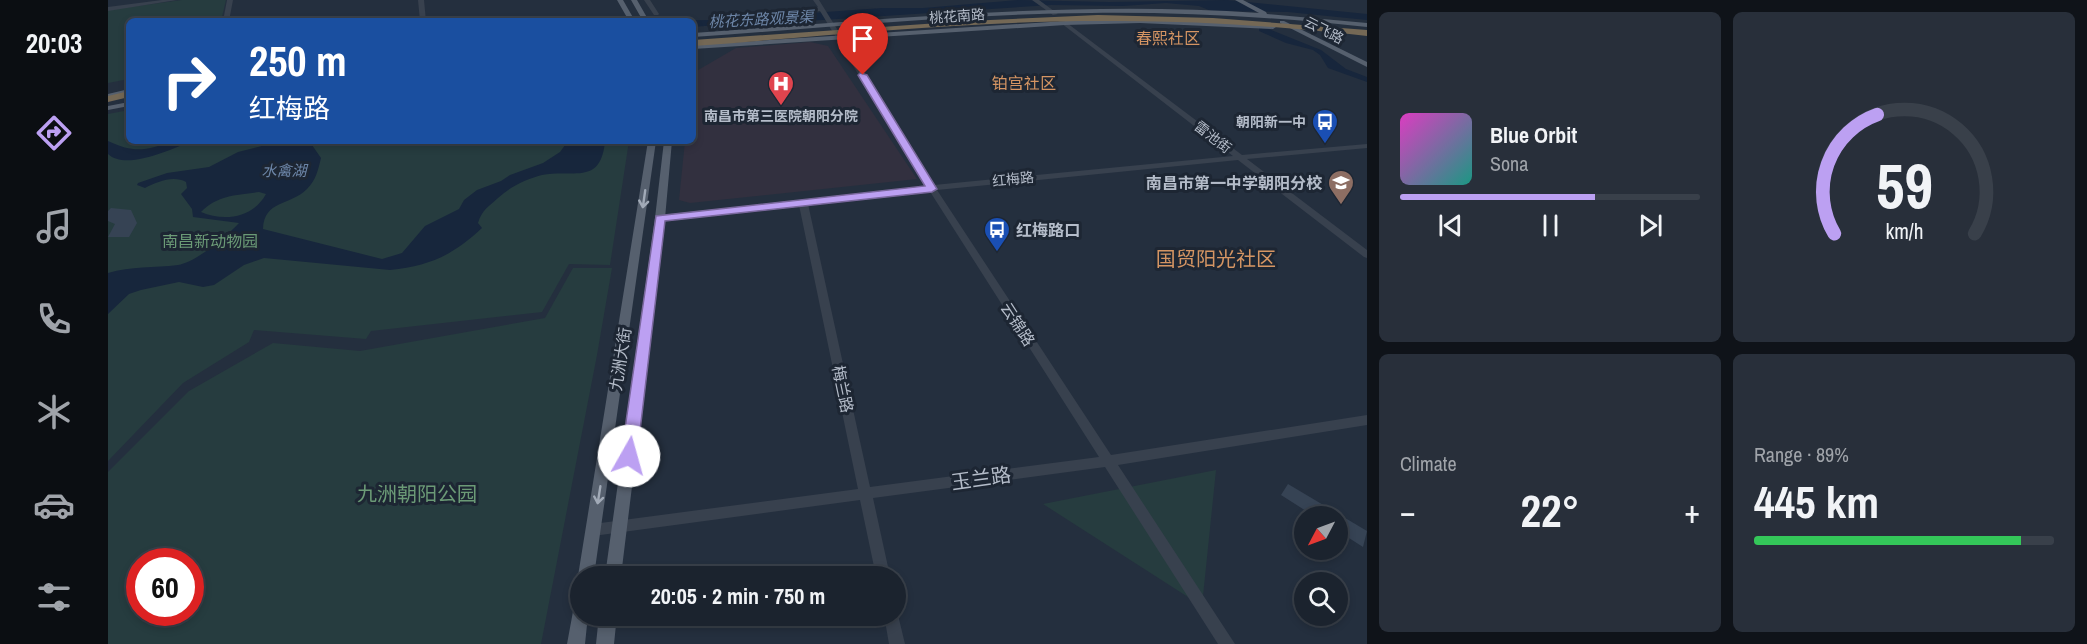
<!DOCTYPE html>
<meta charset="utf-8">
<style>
body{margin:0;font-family:"Archivo Narrow","Noto Sans SC",sans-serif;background:#282f3a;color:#f1f3f6;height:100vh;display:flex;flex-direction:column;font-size:22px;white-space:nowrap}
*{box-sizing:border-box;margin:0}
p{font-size:20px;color:#a0a4aa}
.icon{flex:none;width:33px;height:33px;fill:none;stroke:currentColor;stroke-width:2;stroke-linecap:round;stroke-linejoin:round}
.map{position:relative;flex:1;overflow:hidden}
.sheet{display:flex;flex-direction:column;gap:12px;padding:12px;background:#0f1319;width:720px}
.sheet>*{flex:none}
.hud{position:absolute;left:18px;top:18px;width:570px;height:126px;border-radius:9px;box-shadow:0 3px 9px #0003,0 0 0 2px #39404a;background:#1a4fa0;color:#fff;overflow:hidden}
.needle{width:39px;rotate:229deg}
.controls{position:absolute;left:1186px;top:506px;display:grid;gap:12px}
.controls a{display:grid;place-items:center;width:54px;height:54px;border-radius:50%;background:#1b232e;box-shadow:0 3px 9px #0003,0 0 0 2px #39404a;font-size:30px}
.speed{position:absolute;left:18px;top:548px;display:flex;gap:12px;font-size:30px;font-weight:700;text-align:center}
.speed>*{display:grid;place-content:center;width:78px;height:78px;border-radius:50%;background:#1b232e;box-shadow:0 3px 9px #0003,0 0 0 2px #39404a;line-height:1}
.speed .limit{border:9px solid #d22;background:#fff;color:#111}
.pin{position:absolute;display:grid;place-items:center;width:51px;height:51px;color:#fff;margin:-62px -26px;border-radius:50% 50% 50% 0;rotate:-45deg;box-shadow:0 0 6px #0007}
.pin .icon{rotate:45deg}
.me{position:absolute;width:66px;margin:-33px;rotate:7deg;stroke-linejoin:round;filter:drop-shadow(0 0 4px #0008)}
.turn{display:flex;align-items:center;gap:21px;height:126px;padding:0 24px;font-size:27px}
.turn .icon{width:78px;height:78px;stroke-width:2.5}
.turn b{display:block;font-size:42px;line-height:51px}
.big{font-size:45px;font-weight:700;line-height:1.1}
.sheet .widget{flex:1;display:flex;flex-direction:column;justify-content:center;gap:9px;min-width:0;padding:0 21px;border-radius:9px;background:#282f3a}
.sheet .dial{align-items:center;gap:0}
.dial svg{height:156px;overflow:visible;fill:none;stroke:#39404a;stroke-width:7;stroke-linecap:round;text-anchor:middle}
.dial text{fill:#f1f3f6;stroke:none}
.song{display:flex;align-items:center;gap:18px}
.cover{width:72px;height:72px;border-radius:9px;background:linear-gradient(135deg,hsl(310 70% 55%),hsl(170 70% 35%))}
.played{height:6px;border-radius:3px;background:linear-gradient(90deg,#bca0f2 65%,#39404a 65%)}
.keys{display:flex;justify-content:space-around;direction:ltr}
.heat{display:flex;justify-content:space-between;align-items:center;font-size:33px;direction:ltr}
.charge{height:9px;border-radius:4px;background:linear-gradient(90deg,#34c759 89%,#39404a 0)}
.sheet .tiles{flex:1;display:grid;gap:12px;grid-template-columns:repeat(2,1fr)}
.trip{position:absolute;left:462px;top:566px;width:336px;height:60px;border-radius:30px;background:#1b232e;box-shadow:0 3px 9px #0003,0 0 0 2px #39404a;font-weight:700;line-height:60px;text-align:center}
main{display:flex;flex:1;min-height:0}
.menu{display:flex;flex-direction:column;width:108px;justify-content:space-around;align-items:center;background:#0b0e12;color:#a0a4aa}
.menu .icon{width:42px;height:42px}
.menu .selected{color:#bca0f2}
.menu b{font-size:27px;color:#f1f3f6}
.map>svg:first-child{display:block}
.medical{fill:#32303f}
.green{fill:#263c3f;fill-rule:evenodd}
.water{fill:#17263c;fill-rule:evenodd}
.building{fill:#364354}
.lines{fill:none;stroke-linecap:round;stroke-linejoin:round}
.minor{fill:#38414e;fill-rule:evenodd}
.major{fill:#56606e;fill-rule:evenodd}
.highway{fill:#746855;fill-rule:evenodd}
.oneway{stroke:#a1aab7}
.route{fill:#bca0f2;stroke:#7a689d;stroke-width:1.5}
.labels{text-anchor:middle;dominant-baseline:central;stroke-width:6;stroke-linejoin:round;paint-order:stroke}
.far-street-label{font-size:14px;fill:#b4bcc9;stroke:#1d2633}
.far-poi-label{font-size:14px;font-weight:bold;fill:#b4bcc9;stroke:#1d2633}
.far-water-label{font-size:15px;font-style:italic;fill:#6d86a8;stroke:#1d2633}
.far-quarter-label{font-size:16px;fill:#d59563;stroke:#1d2633}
.poi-label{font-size:16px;font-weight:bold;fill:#b4bcc9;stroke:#1d2633;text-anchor:end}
.park-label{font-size:16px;fill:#6b9a76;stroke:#1d2633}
.street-label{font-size:16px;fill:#b4bcc9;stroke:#1d2633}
.quarter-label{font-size:20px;fill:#d59563;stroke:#1d2633}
.near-street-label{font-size:20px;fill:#b4bcc9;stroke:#1d2633}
.near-park-label{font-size:20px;fill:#6b9a76;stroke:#1d2633}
</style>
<main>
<nav class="menu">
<b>20:03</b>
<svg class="icon selected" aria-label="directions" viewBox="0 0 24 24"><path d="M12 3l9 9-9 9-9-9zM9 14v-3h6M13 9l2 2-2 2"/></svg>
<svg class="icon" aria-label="music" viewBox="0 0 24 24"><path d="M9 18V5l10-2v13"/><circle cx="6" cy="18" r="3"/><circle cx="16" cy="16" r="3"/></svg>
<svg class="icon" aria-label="phone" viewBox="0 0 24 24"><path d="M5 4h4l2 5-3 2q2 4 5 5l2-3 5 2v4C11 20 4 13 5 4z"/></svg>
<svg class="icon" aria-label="climate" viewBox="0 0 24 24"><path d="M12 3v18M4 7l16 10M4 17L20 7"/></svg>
<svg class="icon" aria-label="car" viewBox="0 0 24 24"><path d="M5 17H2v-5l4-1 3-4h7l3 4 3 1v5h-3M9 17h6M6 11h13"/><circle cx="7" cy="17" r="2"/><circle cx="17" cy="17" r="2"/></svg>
<svg class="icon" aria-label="filters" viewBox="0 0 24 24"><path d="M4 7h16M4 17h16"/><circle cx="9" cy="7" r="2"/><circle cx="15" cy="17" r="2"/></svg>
</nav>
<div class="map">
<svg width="1259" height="644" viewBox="0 0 1259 644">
<rect width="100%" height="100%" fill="#242f3e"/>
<path class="medical" d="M 702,42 L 720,46 L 809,179 L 582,203 L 571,200 L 577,141 L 585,141 L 585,73 L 628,48 Z"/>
<path class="green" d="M 74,0 L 118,0 L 113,21 L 21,21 L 21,79 L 0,83 L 0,10 Z
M 21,110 L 21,141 L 521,141 L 502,265 L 461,264 L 434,312 L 263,331 L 258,339 L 146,330 L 141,342 L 75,383 L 0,461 L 0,114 Z
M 465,268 L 504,268 L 489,355 L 433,644 L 0,644 L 0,472 L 81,391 L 165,343 L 252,351 L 437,318 ZM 32,561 L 82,561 L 82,612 L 32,612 Z
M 1108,470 L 1094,606 L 935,504 Z"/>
<path class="water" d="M 910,0 L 1001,2 L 1119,0 L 1259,14 L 1259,20 L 1180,12 L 1103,11 L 1091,6 L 1058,3 L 1015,6 L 943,5 L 699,21 C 660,21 623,24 585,27 L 585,21 L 535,21 L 603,20 L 774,8 L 815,8 Z
M 1151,28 L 1161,29 L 1213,50 L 1238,69 L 1259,77 L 1259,82 L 1220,68 L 1212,55 L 1205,50 L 1178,43 L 1151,31 Z
M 66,141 L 84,141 C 64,149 18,171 0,154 L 0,141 C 28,154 38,150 66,141 Z
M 173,141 L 206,141 L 204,145 L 213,158 C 210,170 208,180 199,189 C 182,206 156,200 155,229 L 274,259 L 294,253 L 317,226 L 351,209 L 356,200 L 369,190 L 393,181 L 402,175 L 435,163 L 452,152 L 460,141 L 497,141 C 493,186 465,169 434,175 C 418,179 402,187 390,198 C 380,207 374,210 370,223 L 374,228 C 345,255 322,266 282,270 L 156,258 L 136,265 L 106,285 L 95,287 L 71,282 L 33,290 L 21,294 L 0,314 L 0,273 C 23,266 46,268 70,265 C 88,262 118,237 131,223 L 85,217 L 84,209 L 73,194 L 79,188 L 78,182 C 65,175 49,182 37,188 L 29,185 L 30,183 L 59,173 L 101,167 L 130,152 ZM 151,192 L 158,194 C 145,218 116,222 93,212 C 109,195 129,195 151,192 Z"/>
<path class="building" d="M 3,208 L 23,210 L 29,223 L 21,237 L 0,237 L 7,224 L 0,221 L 0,211 Z
M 1180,484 L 1259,531 L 1255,547 L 1230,531 L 1230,516 L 1206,516 L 1173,495 Z"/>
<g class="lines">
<path class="minor" d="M 54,0 L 69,0 L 0,11 L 0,7 Z
M 119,0 L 125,0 L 121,21 L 115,21 Z
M 310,0 L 316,0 L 318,21 L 312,21 Z
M 536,0 L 542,0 L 551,14 L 550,15 L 546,15 Z
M 705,0 L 711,0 L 826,185 L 1125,156 L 949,20 L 949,18 L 951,17 L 1134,155 L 1259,144 L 1259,148 L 1139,159 L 1259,250 L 1259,258 L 1256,257 L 1130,160 L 829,190 L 1003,455 L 1259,415 L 1259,425 L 1010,465 L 1127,644 L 1110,644 L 997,467 L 765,498 L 782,576 L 768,576 L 752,500 L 485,536 L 480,534 L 478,530 L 480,526 L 485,524 L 750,489 L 691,205 L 552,221 L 548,218 L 552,215 L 818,186 L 712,11 L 670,14 L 667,12 L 670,10 L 710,7 ZM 821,190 L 991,457 L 762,487 L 700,204 Z
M 924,0 L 931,0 L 950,14 L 945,15 Z
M 788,609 L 790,615 L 797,644 L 781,644 L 776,615 L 788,615 Z"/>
<path class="major" d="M 509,0 L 515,0 L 527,21 L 521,21 Z
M 523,0 L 529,0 L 541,21 L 535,21 Z
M 1127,0 L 1135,0 L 1158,12 L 1159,14 L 1259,23 L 1259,27 C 1167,17 1076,12 983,13 C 850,14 717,28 585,37 L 585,33 C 773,20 962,0 1151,13 Z
M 1032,19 L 1165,25 L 1168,27 L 1165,29 L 1032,23 L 957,25 L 585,49 L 585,45 L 957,21 Z
M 1172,21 L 1176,21 L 1259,62 L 1259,67 L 1172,23 Z
M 21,89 L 21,93 L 0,98 L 0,94 Z
M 21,102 L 21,106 L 0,110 L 0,106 Z
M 540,141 L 548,141 L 486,576 L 472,576 L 472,582 L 470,576 Z
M 556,141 L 564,141 L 557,218 L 513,576 L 497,576 L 547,218 Z
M 472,604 L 472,615 L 480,615 L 477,644 L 459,644 L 466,606 Z
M 491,615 L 509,615 L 506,644 L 488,644 Z"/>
<path class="highway" d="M 990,15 L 1105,18 L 1259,30 L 1259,36 C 1170,26 1081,20 992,21 C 856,21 720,36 585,46 L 585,40 L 860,21 Z
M 21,91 L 21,97 L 0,102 L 0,96 Z"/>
</g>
<defs><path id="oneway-shaft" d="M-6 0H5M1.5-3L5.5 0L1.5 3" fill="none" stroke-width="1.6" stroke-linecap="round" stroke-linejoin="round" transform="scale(1.5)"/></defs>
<g class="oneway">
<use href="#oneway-shaft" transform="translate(536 199) rotate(98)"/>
<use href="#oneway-shaft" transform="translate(491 495) rotate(99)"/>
</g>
<path class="route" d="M 752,73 L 759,75 L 829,189 L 824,192 L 557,221 L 529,456 L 527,461 L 521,463 L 515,461 L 513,456 L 548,216 L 817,186 L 750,75 Z"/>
<defs>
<symbol id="hospital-pin" viewBox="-11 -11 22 30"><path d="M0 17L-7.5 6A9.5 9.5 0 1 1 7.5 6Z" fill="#e0444e" stroke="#1d2633"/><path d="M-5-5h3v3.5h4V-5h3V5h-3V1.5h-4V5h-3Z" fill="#fff"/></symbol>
<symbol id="bus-pin" viewBox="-11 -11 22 30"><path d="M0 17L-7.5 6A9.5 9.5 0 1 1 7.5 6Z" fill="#1a4fb4" stroke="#1d2633"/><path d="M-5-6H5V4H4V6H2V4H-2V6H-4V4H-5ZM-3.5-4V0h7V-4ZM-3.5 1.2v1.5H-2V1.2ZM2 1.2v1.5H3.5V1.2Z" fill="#fff"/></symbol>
<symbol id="school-pin" viewBox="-11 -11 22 30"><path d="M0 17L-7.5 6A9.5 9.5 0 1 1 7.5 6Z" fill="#8d6e63" stroke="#1d2633"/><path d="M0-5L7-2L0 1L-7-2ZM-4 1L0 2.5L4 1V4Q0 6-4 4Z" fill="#fff"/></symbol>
</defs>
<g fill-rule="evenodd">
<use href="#hospital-pin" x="658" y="69" width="30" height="40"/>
<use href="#bus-pin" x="1202" y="107" width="30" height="40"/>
<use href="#school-pin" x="1218" y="168" width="30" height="40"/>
<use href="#bus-pin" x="874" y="215" width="30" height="40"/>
</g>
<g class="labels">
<g class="far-street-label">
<text transform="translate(849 16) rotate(-4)">桃花南路</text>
<text transform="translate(1216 30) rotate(27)">云飞路</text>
<text transform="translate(1105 137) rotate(38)">雷池街</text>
<text transform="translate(905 179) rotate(-6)">红梅路</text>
</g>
<g class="far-poi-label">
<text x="673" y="116">南昌市第三医院朝阳分院</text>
<text x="1198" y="122" text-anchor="end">朝阳新一中</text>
</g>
<g class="far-water-label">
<text transform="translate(653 19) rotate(-3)">桃花东路观景渠</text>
<text x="176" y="170">水禽湖</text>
</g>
<g class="far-quarter-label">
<text x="1060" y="38">春熙社区</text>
<text x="916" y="83">铂宫社区</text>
</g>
<g class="poi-label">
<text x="1214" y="183">南昌市第一中学朝阳分校</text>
<text x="908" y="230" text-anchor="start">红梅路口</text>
</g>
<g class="park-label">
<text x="102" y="241">南昌新动物园</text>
</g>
<g class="street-label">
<text transform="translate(910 324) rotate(57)">云锦路</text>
<text transform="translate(512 359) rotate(-81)">九洲大街</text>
<text transform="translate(735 389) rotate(78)">梅兰路</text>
</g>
<g class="quarter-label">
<text x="1108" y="258">国贸阳光社区</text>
</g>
<g class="near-street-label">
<text transform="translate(873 478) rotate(-8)">玉兰路</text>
</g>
<g class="near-park-label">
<text x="309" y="493">九洲朝阳公园</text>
</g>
</g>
</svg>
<div class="controls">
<a><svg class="needle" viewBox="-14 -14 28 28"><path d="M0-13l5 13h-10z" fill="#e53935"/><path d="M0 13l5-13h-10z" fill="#a0a4aa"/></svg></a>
<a><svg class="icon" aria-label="search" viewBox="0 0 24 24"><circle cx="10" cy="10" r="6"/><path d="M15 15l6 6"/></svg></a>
</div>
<div class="speed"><div class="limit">60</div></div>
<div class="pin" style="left:755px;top:75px;background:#d93025"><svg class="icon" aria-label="arrive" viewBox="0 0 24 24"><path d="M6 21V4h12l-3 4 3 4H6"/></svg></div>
<svg class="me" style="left:521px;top:456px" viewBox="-20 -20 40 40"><circle r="19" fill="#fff"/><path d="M0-13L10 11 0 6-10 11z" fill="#bca0f2"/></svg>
<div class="trip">20:05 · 2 min · 750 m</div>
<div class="hud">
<div class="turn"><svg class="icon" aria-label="right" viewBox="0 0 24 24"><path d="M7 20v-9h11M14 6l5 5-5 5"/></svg><div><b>250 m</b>红梅路</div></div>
</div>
</div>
<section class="sheet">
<div class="tiles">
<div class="widget">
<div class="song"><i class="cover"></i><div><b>Blue Orbit</b><p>Sona</p></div></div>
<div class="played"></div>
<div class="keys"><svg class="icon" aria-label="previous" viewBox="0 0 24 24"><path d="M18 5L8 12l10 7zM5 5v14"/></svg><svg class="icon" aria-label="pause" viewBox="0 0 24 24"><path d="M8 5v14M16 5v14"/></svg><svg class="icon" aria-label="next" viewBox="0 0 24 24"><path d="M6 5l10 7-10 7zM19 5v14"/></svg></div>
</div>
<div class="widget dial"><svg viewBox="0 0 100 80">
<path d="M14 69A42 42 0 1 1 86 69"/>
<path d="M14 69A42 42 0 0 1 36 8" stroke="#bca0f2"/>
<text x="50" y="56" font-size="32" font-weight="700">59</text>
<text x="50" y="72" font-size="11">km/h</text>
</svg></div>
<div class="widget"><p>Climate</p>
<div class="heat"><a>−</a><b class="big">22°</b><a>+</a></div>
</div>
<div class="widget"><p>Range · 89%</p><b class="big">445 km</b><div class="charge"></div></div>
</div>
</section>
</main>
